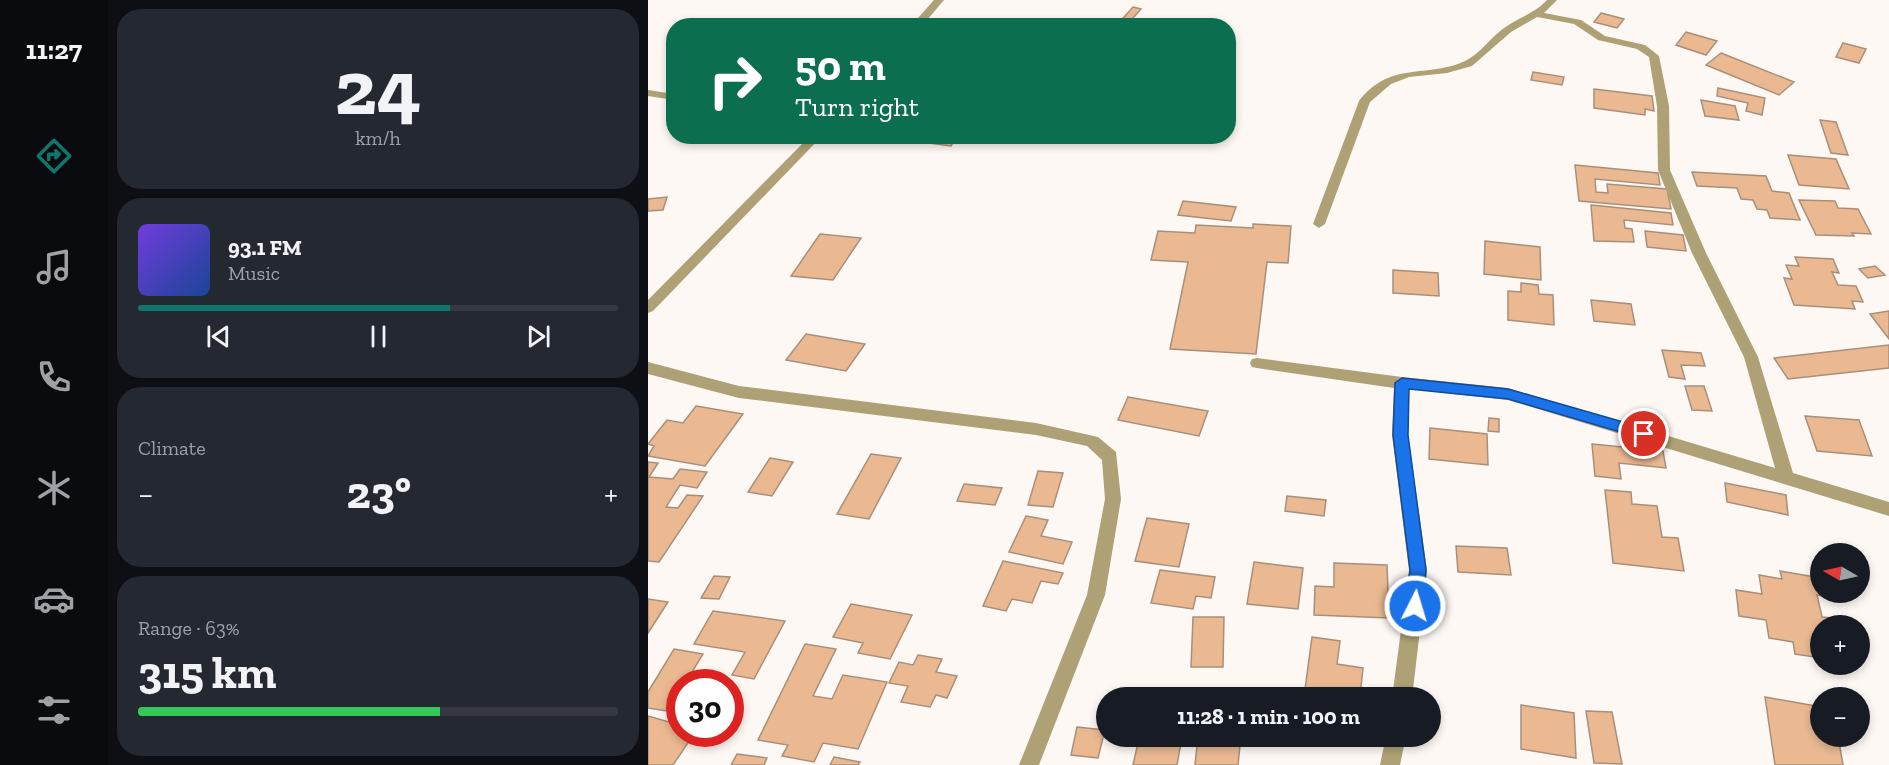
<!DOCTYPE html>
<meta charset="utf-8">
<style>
body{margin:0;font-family:"Zilla Slab",serif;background:#242831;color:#f1f3f6;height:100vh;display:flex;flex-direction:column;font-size:22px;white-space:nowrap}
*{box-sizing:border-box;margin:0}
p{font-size:20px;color:#9ea1a6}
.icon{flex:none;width:33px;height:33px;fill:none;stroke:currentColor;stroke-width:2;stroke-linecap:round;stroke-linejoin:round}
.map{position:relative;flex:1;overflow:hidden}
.sheet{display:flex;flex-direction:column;gap:9px;padding:9px;background:#0d0f14;width:540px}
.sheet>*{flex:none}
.top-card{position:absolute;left:18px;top:18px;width:570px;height:126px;border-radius:24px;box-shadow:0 3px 9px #0003;background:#0b6e4f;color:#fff;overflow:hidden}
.needle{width:39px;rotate:279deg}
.controls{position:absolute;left:1162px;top:543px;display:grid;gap:12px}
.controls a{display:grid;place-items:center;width:60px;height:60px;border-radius:50%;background:#171b24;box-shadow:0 3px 9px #0003;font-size:30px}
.speed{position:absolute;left:18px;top:669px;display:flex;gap:12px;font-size:30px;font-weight:700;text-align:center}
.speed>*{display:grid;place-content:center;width:78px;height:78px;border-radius:50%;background:#171b24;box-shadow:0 3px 9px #0003;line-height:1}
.speed .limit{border:9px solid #d22;background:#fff;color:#111}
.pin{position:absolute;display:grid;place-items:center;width:51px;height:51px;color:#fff;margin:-26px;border:3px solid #fff;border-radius:50%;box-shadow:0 2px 6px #0007}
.me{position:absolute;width:66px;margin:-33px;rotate:5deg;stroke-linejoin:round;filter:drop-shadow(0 0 4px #0008)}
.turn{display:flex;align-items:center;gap:21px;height:126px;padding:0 30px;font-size:27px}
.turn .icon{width:78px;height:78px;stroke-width:2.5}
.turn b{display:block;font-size:42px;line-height:51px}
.big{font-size:45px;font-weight:700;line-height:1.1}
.sheet .tile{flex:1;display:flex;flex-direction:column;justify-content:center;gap:9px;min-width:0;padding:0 21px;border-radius:24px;background:#242831}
.sheet .dial{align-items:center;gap:0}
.dial b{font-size:78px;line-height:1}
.song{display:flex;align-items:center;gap:18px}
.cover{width:72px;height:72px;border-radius:9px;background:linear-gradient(135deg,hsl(260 70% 55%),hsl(220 70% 35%))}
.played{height:6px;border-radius:3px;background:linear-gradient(90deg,#0f766e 65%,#363941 65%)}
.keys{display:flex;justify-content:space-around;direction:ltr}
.heat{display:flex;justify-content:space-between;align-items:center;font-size:33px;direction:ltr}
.charge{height:9px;border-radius:4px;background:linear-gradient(90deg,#34c759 63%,#363941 0)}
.trip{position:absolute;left:448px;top:687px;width:345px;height:60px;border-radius:30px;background:#171b24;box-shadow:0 3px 9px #0003;font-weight:700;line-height:60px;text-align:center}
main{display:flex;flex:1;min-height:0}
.tab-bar{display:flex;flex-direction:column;width:108px;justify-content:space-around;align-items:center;background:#090b0e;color:#9ea1a6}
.tab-bar .icon{width:42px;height:42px}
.tab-bar .active{color:#0f766e}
.tab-bar b{font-size:27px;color:#f1f3f6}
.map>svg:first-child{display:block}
.building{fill:#eab991;stroke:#a98f7a;stroke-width:1.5}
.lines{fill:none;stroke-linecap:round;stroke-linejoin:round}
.minor{fill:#aea175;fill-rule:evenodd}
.route{fill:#1a73e8;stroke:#114b97;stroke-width:1.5}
</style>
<main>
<nav class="tab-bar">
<b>11:27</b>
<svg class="icon active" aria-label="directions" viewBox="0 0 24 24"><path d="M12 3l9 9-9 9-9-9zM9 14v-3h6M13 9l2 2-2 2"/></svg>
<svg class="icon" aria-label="music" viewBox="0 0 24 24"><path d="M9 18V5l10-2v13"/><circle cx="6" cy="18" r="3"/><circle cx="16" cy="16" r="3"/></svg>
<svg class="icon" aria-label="phone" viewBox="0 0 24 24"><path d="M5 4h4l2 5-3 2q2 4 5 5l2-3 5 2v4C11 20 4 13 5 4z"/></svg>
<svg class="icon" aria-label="climate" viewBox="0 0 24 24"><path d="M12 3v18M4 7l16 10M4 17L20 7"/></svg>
<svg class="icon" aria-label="car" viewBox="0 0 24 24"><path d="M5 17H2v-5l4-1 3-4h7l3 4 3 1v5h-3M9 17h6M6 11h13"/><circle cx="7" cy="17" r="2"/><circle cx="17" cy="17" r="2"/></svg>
<svg class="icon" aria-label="filters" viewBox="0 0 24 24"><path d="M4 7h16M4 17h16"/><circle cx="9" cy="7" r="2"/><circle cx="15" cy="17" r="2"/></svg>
</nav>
<section class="sheet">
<div class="tile dial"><b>24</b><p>km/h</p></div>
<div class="tile">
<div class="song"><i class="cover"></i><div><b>93.1 FM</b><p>Music</p></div></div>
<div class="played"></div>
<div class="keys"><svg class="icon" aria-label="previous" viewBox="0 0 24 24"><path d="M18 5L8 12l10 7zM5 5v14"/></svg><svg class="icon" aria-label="pause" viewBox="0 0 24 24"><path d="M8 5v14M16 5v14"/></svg><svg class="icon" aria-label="next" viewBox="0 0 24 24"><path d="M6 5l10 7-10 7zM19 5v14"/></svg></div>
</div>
<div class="tile"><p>Climate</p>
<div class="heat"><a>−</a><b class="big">23°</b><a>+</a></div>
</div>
<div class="tile"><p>Range · 63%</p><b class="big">315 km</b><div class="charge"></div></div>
</section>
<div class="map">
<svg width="1241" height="765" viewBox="0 0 1241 765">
<rect width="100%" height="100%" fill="#fef8f4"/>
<path class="building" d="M 485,7 L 493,9 L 478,26 L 468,26 Z
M 953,13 L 976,19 L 969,28 L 946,22 Z
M 1038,32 L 1069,41 L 1058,55 L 1028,45 Z
M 1195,43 L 1218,49 L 1211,63 L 1188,57 Z
M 1073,53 L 1146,82 L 1131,95 L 1058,65 Z
M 885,72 L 916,77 L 914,85 L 883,80 Z
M 1070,88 L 1117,98 L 1114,115 L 1098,111 L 1100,103 L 1069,96 Z
M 946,89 L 1004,96 L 1006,111 L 997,109 L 997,115 L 946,108 Z
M 1053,100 L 1087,106 L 1091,120 L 1057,116 Z
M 1172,120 L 1188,122 L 1200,155 L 1183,153 Z
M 268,136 L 309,136 L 303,146 L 265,141 Z
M 1140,155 L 1188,159 L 1201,189 L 1151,185 Z
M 927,165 L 1010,173 L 1012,185 L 947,179 L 948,192 L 960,193 L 959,184 L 1019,189 L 1023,209 L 931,201 Z
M 1044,172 L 1118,176 L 1124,191 L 1141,193 L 1152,220 L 1122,218 L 1119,210 L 1109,209 L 1105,200 L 1093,199 L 1089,188 L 1049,186 Z
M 19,197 L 15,210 L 0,211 L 0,199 Z
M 1151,200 L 1187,201 L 1190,208 L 1210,209 L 1223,234 L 1204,233 L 1206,236 L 1168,235 Z
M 535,201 L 588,207 L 583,221 L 530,215 Z
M 943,205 L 1023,213 L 1025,225 L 976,220 L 977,228 L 984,229 L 986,242 L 946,241 Z
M 605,224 L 643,226 L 640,263 L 619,262 L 608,354 L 522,349 L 540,262 L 503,260 L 510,231 L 547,233 L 548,225 L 605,228 Z
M 997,231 L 1035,235 L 1038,251 L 999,247 Z
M 172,234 L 213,238 L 185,280 L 143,276 Z
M 837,241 L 892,247 L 893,280 L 836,274 Z
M 1147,257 L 1185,259 L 1191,273 L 1184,272 L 1190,285 L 1208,286 L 1215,302 L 1204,301 L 1207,309 L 1146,305 L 1136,278 L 1144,279 L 1138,265 L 1151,266 Z
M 1227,266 L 1237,275 L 1220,278 L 1211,269 Z
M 745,270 L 790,273 L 791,296 L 745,293 Z
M 873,283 L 890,285 L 891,294 L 905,295 L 906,325 L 860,320 L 860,291 L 873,292 Z
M 943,300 L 983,304 L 987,325 L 946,321 Z
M 1241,311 L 1241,339 L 1222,314 Z
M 158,334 L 217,344 L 198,371 L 138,360 Z
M 1241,345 L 1241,368 L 1140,379 L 1126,358 Z
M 1014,350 L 1053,353 L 1057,366 L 1033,365 L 1037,379 L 1021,377 Z
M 1037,386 L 1056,386 L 1064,411 L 1044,410 Z
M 480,397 L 560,411 L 551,436 L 470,420 Z
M 48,406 L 95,414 L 57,466 L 0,456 L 6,446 L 0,444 L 19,420 L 35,423 Z
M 1157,416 L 1211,420 L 1224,456 L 1169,451 Z
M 841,418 L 851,419 L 851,432 L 840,431 Z
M 782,428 L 839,434 L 840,465 L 781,459 Z
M 944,444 L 1015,451 L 1018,468 L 971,463 L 973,479 L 947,476 Z
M 223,454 L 253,458 L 221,519 L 189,514 Z
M 122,458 L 145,462 L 124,496 L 100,492 Z
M 0,462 L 10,463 L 1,477 L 25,479 L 32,469 L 59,472 L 49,488 L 32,485 L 18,507 L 30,508 L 39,495 L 55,496 L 11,562 L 0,561 Z
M 390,471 L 415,473 L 405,507 L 380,505 Z
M 1077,483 L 1138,495 L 1140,515 L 1079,502 Z
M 316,484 L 354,488 L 347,505 L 309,501 Z
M 957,490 L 983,492 L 984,504 L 1009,506 L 1014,537 L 1030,538 L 1036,571 L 965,563 Z
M 639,496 L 678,500 L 676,516 L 637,511 Z
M 378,516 L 400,520 L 393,536 L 424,542 L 415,564 L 361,552 Z
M 499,518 L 541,524 L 531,567 L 487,561 Z
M 808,546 L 859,548 L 863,575 L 810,572 Z
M 355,561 L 415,573 L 410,584 L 393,581 L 384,603 L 364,599 L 358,611 L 335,606 Z
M 606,562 L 655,568 L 650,609 L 599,604 Z
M 686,563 L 739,565 L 741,618 L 666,615 L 667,586 L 686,587 Z
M 512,570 L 567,577 L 563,598 L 548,596 L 545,609 L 503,603 Z
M 1132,571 L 1173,578 L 1173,592 L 1179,592 L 1180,597 L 1169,595 L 1174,617 L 1184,618 L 1186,626 L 1173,626 L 1173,658 L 1147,654 L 1145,642 L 1121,638 L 1118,620 L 1091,616 L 1088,590 L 1114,594 L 1111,575 L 1134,579 Z
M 66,576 L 82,577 L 71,599 L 53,598 Z
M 0,599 L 20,602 L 0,633 Z
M 203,604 L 264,615 L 242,659 L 210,653 L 215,643 L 185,637 Z
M 65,611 L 137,621 L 106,679 L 84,675 L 97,652 L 46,644 Z
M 545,617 L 576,617 L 575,667 L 543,667 Z
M 664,637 L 692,641 L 689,664 L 715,668 L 712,697 L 657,689 Z
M 157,644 L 188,649 L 165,696 L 184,699 L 195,675 L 239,682 L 210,749 L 175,743 L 166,762 L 134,756 L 140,745 L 110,740 Z
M 26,649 L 55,654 L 38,682 L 32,682 L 32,713 L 0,708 L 0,692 Z
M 270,655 L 294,659 L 288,672 L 309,676 L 299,698 L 288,695 L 282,707 L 253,702 L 260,686 L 241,683 L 251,662 L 265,665 Z
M 1117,697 L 1173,707 L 1173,736 L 1190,736 L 1195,765 L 1127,765 Z
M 873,705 L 926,713 L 928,758 L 873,749 Z
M 938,711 L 964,712 L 974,764 L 946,763 Z
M 0,716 L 32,725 L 32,734 L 46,734 L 25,765 L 0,765 Z
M 429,727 L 457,730 L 450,758 L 423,755 Z
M 550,736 L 593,736 L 590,765 L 547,765 Z
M 491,738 L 533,743 L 529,765 L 485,765 Z
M 89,754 L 119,758 L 116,765 L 83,765 Z
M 186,757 L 212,762 L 210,765 L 182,765 Z"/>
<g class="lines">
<path class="minor" d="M 286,0 L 296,0 L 274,26 L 263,26 Z
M 899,0 L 909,0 L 896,13 L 933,20 L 957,36 L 997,45 L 1011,56 L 1021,106 L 1022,170 L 1058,253 L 1110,357 L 1145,473 L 1241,502 L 1241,516 L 860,400 L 761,389 L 760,435 L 779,570 L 764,698 L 744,698 L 761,570 L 744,435 L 746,388 L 609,368 L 604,367 L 602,363 L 604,359 L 609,358 L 754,377 L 860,388 L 1127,468 L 1096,357 L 1044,253 L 1010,170 L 1009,106 L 1001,57 L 989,49 L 950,40 L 926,24 L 889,17 L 863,32 L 824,66 L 799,73 L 761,77 L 743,84 L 722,102 L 677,224 L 671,228 L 665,224 L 711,101 C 743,60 778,79 817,61 C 833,53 842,38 856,28 C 870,18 887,13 899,0 Z
M 0,90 L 26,94 L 26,100 L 0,96 Z
M 162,136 L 174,136 L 5,311 L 0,313 L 0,300 Z
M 0,362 L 91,386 L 388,423 L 450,437 L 468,452 L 473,499 L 457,595 L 391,765 L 371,765 L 439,595 L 457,499 L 454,460 L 439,446 L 388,435 L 91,398 L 0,374 Z
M 738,736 L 758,736 L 752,765 L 732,765 Z"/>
</g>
<path class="route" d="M 754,378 L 860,389 L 996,428 L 1003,434 L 996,439 L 860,399 L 761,389 L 760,435 L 778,570 L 775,606 L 772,611 L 767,613 L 761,611 L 758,606 L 762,570 L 745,435 L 747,383 Z"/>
</svg>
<div class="controls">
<a><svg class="needle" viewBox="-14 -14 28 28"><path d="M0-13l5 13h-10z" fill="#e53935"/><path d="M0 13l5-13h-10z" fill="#9ea1a6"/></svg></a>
<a>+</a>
<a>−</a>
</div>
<div class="speed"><div class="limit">30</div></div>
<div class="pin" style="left:996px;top:434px;background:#d93025"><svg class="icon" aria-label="arrive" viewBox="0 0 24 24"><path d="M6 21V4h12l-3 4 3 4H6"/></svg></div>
<svg class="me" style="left:767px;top:606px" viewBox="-20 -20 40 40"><circle r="17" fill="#1a73e8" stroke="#fff" stroke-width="3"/><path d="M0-11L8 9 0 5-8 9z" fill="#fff"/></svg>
<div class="trip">11:28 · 1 min · 100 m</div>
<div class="top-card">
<div class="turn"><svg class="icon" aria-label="right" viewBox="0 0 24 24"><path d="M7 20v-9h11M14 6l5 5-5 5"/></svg><div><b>50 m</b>Turn right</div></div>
</div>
</div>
</main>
